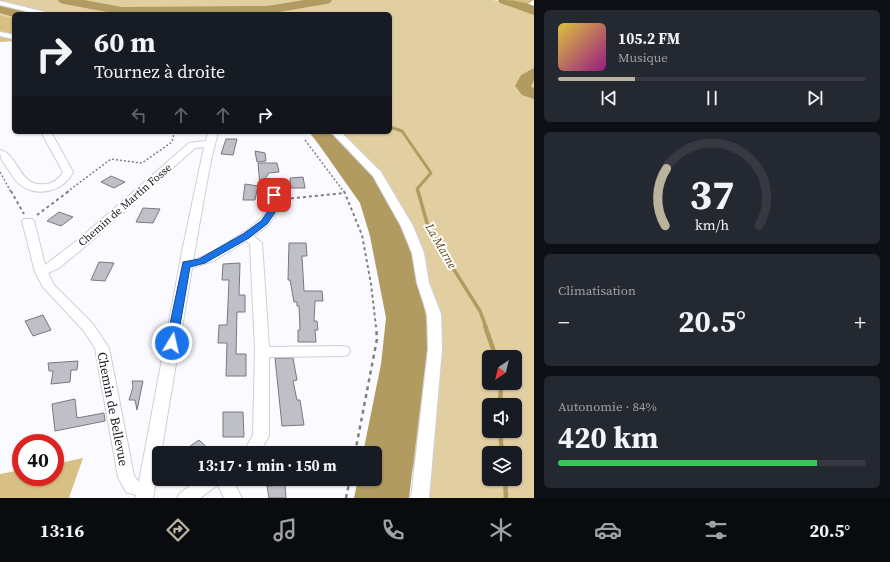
<!DOCTYPE html>
<html lang="fr">
<meta charset="utf-8">
<style>
body{margin:0;font-family:"Source Serif 4",serif;background:#242831;color:#f1f3f6;height:100vh;display:flex;flex-direction:column;font-size:15px;white-space:nowrap}
*{box-sizing:border-box;margin:0}
p{font-size:13px;color:#9ea1a6}
.icon{flex:none;width:22px;height:22px;fill:none;stroke:currentColor;stroke-width:2;stroke-linecap:round;stroke-linejoin:round}
.map{position:relative;flex:1;overflow:hidden}
.drawer{display:flex;flex-direction:column;gap:10px;padding:10px;background:#0d0f14;width:356px}
.drawer>*{flex:none}
.hud{position:absolute;left:12px;top:12px;width:380px;height:122px;border-radius:6px;box-shadow:0 1px 3px #0004;background:#171b24;color:#f1f3f6;overflow:hidden}
.needle{width:26px;rotate:215deg}
.fabs{position:absolute;left:482px;top:350px;display:grid;gap:8px}
.fabs a{display:grid;place-items:center;width:40px;height:40px;border-radius:6px;background:#171b24;box-shadow:0 1px 3px #0004;font-size:20px}
.speed{position:absolute;left:12px;top:434px;display:flex;gap:8px;font-size:20px;font-weight:700;text-align:center}
.speed>*{display:grid;place-content:center;width:52px;height:52px;border-radius:50%;background:#171b24;box-shadow:0 1px 3px #0004;line-height:1}
.speed .limit{border:6px solid #d22;background:#fff;color:#111}
.pin{position:absolute;display:grid;place-items:center;width:34px;height:34px;color:#fff;margin:-17px;border-radius:8px;box-shadow:0 2px 6px #0006}
.me{position:absolute;width:44px;margin:-22px;rotate:9deg;stroke-linejoin:round;filter:drop-shadow(0 0 3px #0008)}
.turn{display:flex;align-items:center;gap:14px;height:84px;padding:0 16px;font-size:18px}
.turn .icon{width:52px;height:52px;stroke-width:2.5}
.turn b{display:block;font-size:28px;line-height:34px}
.lanes{display:flex;align-items:center;height:38px;padding:0 16px;background:#0003;justify-content:center;gap:20px;direction:ltr}
.lanes .off{opacity:.35}
.big{font-size:30px;font-weight:700;line-height:1.1}
.drawer .card{flex:1;display:flex;flex-direction:column;justify-content:center;gap:6px;min-width:0;padding:0 14px;border-radius:6px;background:#242831}
.drawer .dial{align-items:center;gap:0}
.dial svg{height:104px;overflow:visible;fill:none;stroke:#363941;stroke-width:7;stroke-linecap:round;text-anchor:middle}
.dial text{fill:#f1f3f6;stroke:none}
.song{display:flex;align-items:center;gap:12px}
.cover{width:48px;height:48px;border-radius:6px;background:linear-gradient(135deg,hsl(50 70% 55%),hsl(310 70% 35%))}
.played{height:4px;border-radius:2px;background:linear-gradient(90deg,#b9b29d 25%,#363941 25%)}
.keys{display:flex;justify-content:space-around;direction:ltr}
.heat{display:flex;justify-content:space-between;align-items:center;font-size:22px;direction:ltr}
.charge{height:6px;border-radius:3px;background:linear-gradient(90deg,#34c759 84%,#363941 0)}
.trip{position:absolute;left:152px;top:446px;width:230px;height:40px;border-radius:6px;background:#171b24;box-shadow:0 1px 3px #0004;font-weight:700;line-height:40px;text-align:center}
.dock{display:flex;height:64px;justify-content:space-around;align-items:center;background:#090b0e;color:#9ea1a6}
.dock .icon{width:28px;height:28px}
.dock .on{color:#b9b29d}
.dock b{font-size:18px;color:#f1f3f6}
main{display:flex;flex:1;min-height:0}
.map>svg:first-child{display:block}
.green{fill:#e2cfa1;fill-rule:evenodd}
.forest{fill:#d8c084}
.water{fill:#b29b60}
.lines{fill:none;stroke-linecap:round;stroke-linejoin:round}
.stream-far3{stroke:#b29b60;stroke-width:2}
.stream-far2{stroke:#b29b60;stroke-width:3}
.stream-far1{stroke:#b29b60;stroke-width:3.5}
.stream{stroke:#b29b60;stroke-width:4.5}
.river{fill:#b29b60;fill-rule:evenodd}
.building{fill:#bfbfc7;stroke:#787880}
.minor-casing{stroke:#cfcfd8;stroke-width:2}
.path-far2{stroke:#7f7f83;stroke-width:1.5;stroke-dasharray:2 2;stroke-linecap:butt}
.path-far1{stroke:#7f7f83;stroke-width:2;stroke-dasharray:3 3;stroke-linecap:butt}
.path{stroke:#7f7f83;stroke-width:2.5;stroke-dasharray:4 4;stroke-linecap:butt}
.minor{fill:#fff;fill-rule:evenodd}
.route{fill:#1a73e8;stroke:#114b97}
.labels{text-anchor:middle;dominant-baseline:central;stroke-width:4;stroke-linejoin:round;paint-order:stroke}
.street-label{font-size:11px;fill:#19191c;stroke:#fff}
.water-label{font-size:12px;font-style:italic;fill:#574517;stroke:#fff}
.near-street-label{font-size:13px;fill:#19191c;stroke:#fff}
</style>
<main>
<div class="map">
<svg width="534" height="498" viewBox="0 0 534 498">
<rect width="100%" height="100%" fill="#fafaff"/>
<path class="green" d="M 0,0 L 493,0 L 504,2 L 534,15 L 534,498 L 414,498 L 407,335 L 378,234 L 345,175 L 308,132 L 390,132 L 390,14 L 14,14 L 14,19 L 0,15 ZM 489,357 L 515,357 L 515,383 L 489,383 ZM 489,405 L 515,405 L 515,431 L 489,431 ZM 489,453 L 515,453 L 515,479 L 489,479 Z"/>
<path class="forest" d="M 501,0 L 534,0 L 528,4 L 534,7 L 534,15 Z
M 0,15 L 14,19 L 14,41 L 0,42 Z
M 83,458 L 69,498 L 0,498 L 0,474 L 21,470 L 21,477 L 55,477 L 55,464 Z"/>
<path class="water" d="M 0,4 L 42,14 L 14,14 L 14,17 L 0,13 Z
M 310,132 L 333,132 L 362,162 L 383,189 L 399,218 L 411,247 L 423,301 L 429,335 L 409,498 L 354,498 L 358,479 L 375,479 L 375,453 L 363,453 L 381,364 L 386,318 L 370,236 L 360,203 Z"/>
<g class="lines">
<path class="stream-far3" d="M 267,10 L 276,14"/>
<path class="stream-far2" d="M 390,127 L 402,131 L 431,173 L 417,189 L 418,192"/>
<path class="stream-far1" d="M 418,191 L 429,230 L 480,311 L 486,327"/>
<path class="stream" d="M 485,326 L 496,357
M 500,405 L 501,383
M 500,431 L 502,453
M 505,479 L 506,498"/>
<path class="river" d="M 58,0 L 84,0 L 122,7 L 267,6 L 304,0 L 332,0 L 330,3 L 326,4 L 267,14 L 118,14 L 64,4 L 60,3 Z
M 498,0 C 511,0 521,1 534,6 L 534,15 L 500,3 Z
M 534,68 L 534,80 L 531,86 L 534,89 L 534,99 L 522,95 L 515,86 L 521,75 Z"/>
</g>
<path class="building" d="M 226,139 L 237,139 L 233,155 L 221,154 Z
M 255,151 L 265,153 L 266,161 L 257,162 Z
M 258,163 L 277,163 L 279,172 L 269,173 L 260,186 Z
M 111,176 L 125,182 L 114,188 L 101,182 Z
M 303,177 L 305,188 L 291,188 L 290,178 Z
M 245,184 L 258,186 L 255,200 L 243,200 Z
M 143,208 L 160,209 L 153,223 L 136,222 Z
M 59,212 L 73,217 L 61,226 L 47,221 Z
M 289,243 L 306,243 L 307,256 L 302,256 L 304,291 L 322,291 L 323,301 L 315,301 L 314,321 L 317,321 L 318,330 L 315,330 L 316,342 L 298,342 L 298,330 L 300,330 L 299,306 L 297,306 L 297,302 L 294,302 L 290,280 L 288,280 Z
M 99,262 L 114,263 L 105,281 L 91,280 Z
M 240,263 L 239,295 L 245,295 L 245,312 L 237,312 L 236,354 L 246,354 L 246,376 L 226,376 L 227,343 L 218,343 L 219,325 L 227,325 L 229,280 L 222,280 L 223,264 Z
M 43,315 L 51,330 L 33,336 L 25,321 Z
M 275,358 L 293,358 L 297,380 L 293,381 L 297,400 L 300,400 L 304,425 L 282,426 Z
M 78,361 L 77,370 L 71,370 L 70,382 L 51,384 L 53,371 L 49,371 L 48,363 Z
M 132,381 L 143,381 L 137,410 L 135,400 L 129,400 L 133,387 Z
M 75,399 L 77,418 L 104,413 L 105,421 L 55,431 L 52,404 Z
M 223,412 L 243,412 L 244,437 L 223,437 Z
M 199,440 L 213,453 L 180,453 Z
M 285,485 L 286,498 L 269,498 L 267,486 Z"/>
<g class="lines">
<defs>
<path id="minor" d="M 0,1 L 49,13 L 51,14 L 38,14 L 0,5 Z
M 0,32 L 14,35 L 14,39 L 0,36 Z
M 41,132 L 51,132 L 73,172 C 65,190 39,198 22,186 C 16,182 12,175 8,169 C 3,162 0,159 0,150 C 20,155 18,188 46,184 C 54,183 59,179 63,172 Z
M 208,132 L 218,132 L 210,165 L 193,260 C 210,255 263,224 269,207 C 270,204 269,199 269,195 L 274,192 L 278,193 L 281,207 L 268,225 L 254,236 L 262,243 L 269,347 L 343,346 L 348,347 L 350,351 L 348,355 L 343,356 L 269,357 L 269,436 L 259,453 L 243,453 L 253,435 L 255,349 L 250,244 L 246,241 L 213,261 L 192,268 L 161,453 L 159,453 L 159,462 L 153,498 L 135,498 L 136,495 L 126,492 L 118,477 L 95,348 L 83,330 L 43,287 L 35,272 L 22,221 L 24,219 L 32,219 L 34,221 L 45,265 L 79,239 L 189,143 L 206,141 ZM 204,147 L 182,252 L 139,482 L 134,476 L 109,348 L 93,324 L 54,285 L 48,273 L 59,268 L 87,245 L 195,148 Z
M 331,132 L 341,132 L 381,172 L 413,226 L 424,253 L 429,283 L 441,314 L 442,349 L 429,498 L 411,498 L 428,349 L 427,314 L 417,283 L 412,253 L 401,226 L 373,176 Z
M 200,479 L 232,479 L 242,498 L 224,498 L 218,485 L 200,498 L 177,498 L 180,493 Z"/>
</defs>
<use href="#minor" class="minor-casing"/>
<path class="path-far2" d="M 305,140 L 344,192
M 0,172 L 11,192
M 67,192 L 111,159 L 142,163 L 172,142 L 174,133"/>
<path class="path-far1" d="M 11,191 L 24,214
M 344,191 L 362,235 L 371,284 L 376,327
M 285,199 L 345,193
M 37,215 L 69,191"/>
<path class="path" d="M 355,453 L 377,339 L 376,326
M 346,498 L 350,479"/>
<use href="#minor" class="minor"/>
</g>
<path class="route" d="M 274,193 L 278,195 L 279,207 L 267,224 L 249,238 L 205,263 L 190,267 L 177,343 L 176,346 L 168,346 L 166,343 L 183,262 L 199,259 L 243,234 L 261,221 L 271,207 L 270,195 Z"/>
<g class="labels">
<g class="street-label">
<text transform="translate(125 205) rotate(-41)">Chemin de Martin Fosse</text>
</g>
<g class="water-label">
<text transform="translate(441 246) rotate(60)">La Marne</text>
</g>
<g class="near-street-label">
<text transform="translate(113 409) rotate(79)">Chemin de Bellevue</text>
</g>
</g>
</svg>
<div class="fabs">
<a><svg class="needle" viewBox="-14 -14 28 28"><path d="M0-13l5 13h-10z" fill="#e53935"/><path d="M0 13l5-13h-10z" fill="#9ea1a6"/></svg></a>
<a><svg class="icon" aria-label="sound" viewBox="0 0 24 24"><path d="M4 9h4l5-4v14l-5-4H4zM17 9q2 3 0 6"/></svg></a>
<a><svg class="icon" aria-label="layers" viewBox="0 0 24 24"><path d="M12 4l9 5-9 5-9-5zM3 14l9 5 9-5"/></svg></a>
</div>
<div class="speed"><div class="limit">40</div></div>
<div class="pin" style="left:274px;top:195px;background:#d93025"><svg class="icon" aria-label="arrive" viewBox="0 0 24 24"><path d="M6 21V4h12l-3 4 3 4H6"/></svg></div>
<svg class="me" style="left:172px;top:343px" viewBox="-20 -20 40 40"><circle r="17" fill="#1a73e8" stroke="#fff" stroke-width="3"/><path d="M0-11L8 9 0 5-8 9z" fill="#fff"/></svg>
<div class="trip">13:17 · 1 min · 150 m</div>
<div class="hud">
<div class="turn"><svg class="icon" aria-label="right" viewBox="0 0 24 24"><path d="M7 20v-9h11M14 6l5 5-5 5"/></svg><div><b>60 m</b>Tournez à droite</div></div>
<div class="lanes"><svg class="icon off" aria-label="left" viewBox="0 0 24 24"><path d="M17 20v-9H6M10 6l-5 5 5 5"/></svg><svg class="icon off" aria-label="ahead" viewBox="0 0 24 24"><path d="M12 20V5M6 11l6-6 6 6"/></svg><svg class="icon off" aria-label="ahead" viewBox="0 0 24 24"><path d="M12 20V5M6 11l6-6 6 6"/></svg><svg class="icon" aria-label="right" viewBox="0 0 24 24"><path d="M7 20v-9h11M14 6l5 5-5 5"/></svg></div>
</div>
</div>
<section class="drawer">
<div class="card">
<div class="song"><i class="cover"></i><div><b>105.2 FM</b><p>Musique</p></div></div>
<div class="played"></div>
<div class="keys"><svg class="icon" aria-label="previous" viewBox="0 0 24 24"><path d="M18 5L8 12l10 7zM5 5v14"/></svg><svg class="icon" aria-label="pause" viewBox="0 0 24 24"><path d="M8 5v14M16 5v14"/></svg><svg class="icon" aria-label="next" viewBox="0 0 24 24"><path d="M6 5l10 7-10 7zM19 5v14"/></svg></div>
</div>
<div class="card dial"><svg viewBox="0 0 100 80">
<path d="M14 69A42 42 0 1 1 86 69"/>
<path d="M14 69A42 42 0 0 1 15 25" stroke="#b9b29d"/>
<text x="50" y="56" font-size="32" font-weight="700">37</text>
<text x="50" y="72" font-size="11">km/h</text>
</svg></div>
<div class="card"><p>Climatisation</p>
<div class="heat"><a>−</a><b class="big">20.5°</b><a>+</a></div>
</div>
<div class="card"><p>Autonomie · 84%</p><b class="big">420 km</b><div class="charge"></div></div>
</section>
</main>
<nav class="dock">
<b>13:16</b>
<svg class="icon on" aria-label="directions" viewBox="0 0 24 24"><path d="M12 3l9 9-9 9-9-9zM9 14v-3h6M13 9l2 2-2 2"/></svg>
<svg class="icon" aria-label="music" viewBox="0 0 24 24"><path d="M9 18V5l10-2v13"/><circle cx="6" cy="18" r="3"/><circle cx="16" cy="16" r="3"/></svg>
<svg class="icon" aria-label="phone" viewBox="0 0 24 24"><path d="M5 4h4l2 5-3 2q2 4 5 5l2-3 5 2v4C11 20 4 13 5 4z"/></svg>
<svg class="icon" aria-label="climate" viewBox="0 0 24 24"><path d="M12 3v18M4 7l16 10M4 17L20 7"/></svg>
<svg class="icon" aria-label="car" viewBox="0 0 24 24"><path d="M5 17H2v-5l4-1 3-4h7l3 4 3 1v5h-3M9 17h6M6 11h13"/><circle cx="7" cy="17" r="2"/><circle cx="17" cy="17" r="2"/></svg>
<svg class="icon" aria-label="filters" viewBox="0 0 24 24"><path d="M4 7h16M4 17h16"/><circle cx="9" cy="7" r="2"/><circle cx="15" cy="17" r="2"/></svg>
<b>20.5°</b>
</nav>
